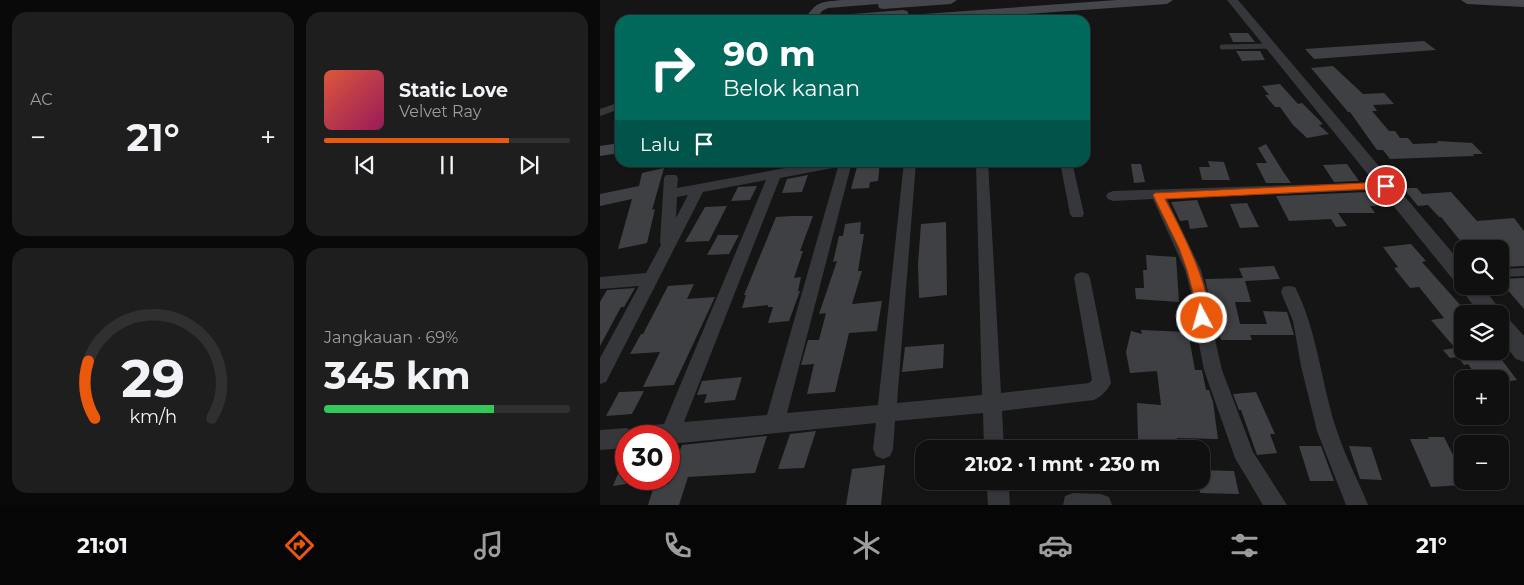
<!DOCTYPE html>
<html lang="id">
<meta charset="utf-8">
<style>
body{margin:0;font-family:Montserrat,sans-serif;background:#1e1e1e;color:#f1f3f6;height:100vh;display:flex;flex-direction:column;font-size:19px;white-space:nowrap}
*{box-sizing:border-box;margin:0}
p{font-size:16px;color:#9c9d9f}
.icon{flex:none;width:28px;height:28px;fill:none;stroke:currentColor;stroke-width:2;stroke-linecap:round;stroke-linejoin:round}
.map{position:relative;flex:1;overflow:hidden}
.sheet{display:flex;flex-direction:column;gap:12px;padding:12px;background:#090909;width:600px}
.sheet>*{flex:none}
.top-card{position:absolute;left:15px;top:15px;width:475px;height:152px;border-radius:15px;box-shadow:0 1px 4px #0004,0 0 0 1px #303030;background:#00695c;color:#fff;overflow:hidden}
.fabs{position:absolute;left:854px;top:240px;display:grid;gap:10px}
.fabs a{display:grid;place-items:center;width:55px;height:55px;border-radius:10px;background:#101010;box-shadow:0 1px 4px #0004,0 0 0 1px #303030;font-size:25px}
.speed{position:absolute;left:15px;top:425px;display:flex;gap:10px;font-size:25px;font-weight:700;text-align:center}
.speed>*{display:grid;place-content:center;width:65px;height:65px;border-radius:50%;background:#101010;box-shadow:0 1px 4px #0004,0 0 0 1px #303030;line-height:1}
.speed .limit{border:8px solid #d22;background:#fff;color:#111}
.pin{position:absolute;display:grid;place-items:center;width:42px;height:42px;color:#fff;margin:-21px;border:2px solid #fff;border-radius:50%;box-shadow:0 1px 5px #0007}
.me{position:absolute;width:55px;margin:-28px;rotate:354deg;stroke-linejoin:round;filter:drop-shadow(0 0 4px #0008)}
.turn{display:flex;align-items:center;gap:18px;height:105px;padding:0 25px;font-size:22px}
.turn .icon{width:65px;height:65px;stroke-width:2.5}
.turn b{display:block;font-size:35px;line-height:42px}
.then{display:flex;align-items:center;height:48px;padding:0 25px;background:#0003;gap:10px;font-size:19px}
.big{font-size:38px;font-weight:700;line-height:1.1}
.sheet .tile{flex:1;display:flex;flex-direction:column;justify-content:center;gap:8px;min-width:0;padding:0 18px;border-radius:15px;background:#1e1e1e}
.sheet .dial{align-items:center;gap:0}
.dial svg{height:130px;overflow:visible;fill:none;stroke:#303030;stroke-width:7;stroke-linecap:round;text-anchor:middle}
.dial text{fill:#f1f3f6;stroke:none}
.song{display:flex;align-items:center;gap:15px}
.cover{width:60px;height:60px;border-radius:8px;background:linear-gradient(135deg,hsl(10 70% 55%),hsl(330 70% 35%))}
.played{height:5px;border-radius:2px;background:linear-gradient(90deg,#ea580c 75%,#303030 75%)}
.keys{display:flex;justify-content:space-around;direction:ltr}
.heat{display:flex;justify-content:space-between;align-items:center;font-size:28px;direction:ltr}
.charge{height:8px;border-radius:4px;background:linear-gradient(90deg,#34c759 69%,#303030 0)}
.sheet .tiles{flex:1;display:grid;gap:12px;grid-template-columns:repeat(2,1fr)}
.trip{position:absolute;left:315px;top:440px;width:295px;height:50px;border-radius:15px;background:#101010;box-shadow:0 1px 4px #0004,0 0 0 1px #303030;font-weight:700;line-height:50px;text-align:center}
.dock{display:flex;height:80px;justify-content:space-around;align-items:center;background:#060606;color:#9c9d9f}
.dock .icon{width:35px;height:35px}
.dock .on{color:#ea580c}
.dock b{font-size:22px;color:#f1f3f6}
main{display:flex;flex:1;min-height:0}
.map>svg:first-child{display:block}
.building{fill:#3f4043}
.lines{fill:none;stroke-linecap:round;stroke-linejoin:round}
.service-far1{stroke:#36373b;stroke-width:5}
.service{stroke:#36373b;stroke-width:8}
.minor{fill:#36373b;fill-rule:evenodd}
.tertiary{fill:#36373b;fill-rule:evenodd}
.secondary{fill:#44464b;fill-rule:evenodd}
.route{fill:#ea580c;stroke:#983908}
</style>
<main>
<section class="sheet">
<div class="tiles">
<div class="tile"><p>AC</p>
<div class="heat"><a>−</a><b class="big">21°</b><a>+</a></div>
</div>
<div class="tile">
<div class="song"><i class="cover"></i><div><b>Static Love</b><p>Velvet Ray</p></div></div>
<div class="played"></div>
<div class="keys"><svg class="icon" aria-label="previous" viewBox="0 0 24 24"><path d="M18 5L8 12l10 7zM5 5v14"/></svg><svg class="icon" aria-label="pause" viewBox="0 0 24 24"><path d="M8 5v14M16 5v14"/></svg><svg class="icon" aria-label="next" viewBox="0 0 24 24"><path d="M6 5l10 7-10 7zM19 5v14"/></svg></div>
</div>
<div class="tile dial"><svg viewBox="0 0 100 80">
<path d="M14 69A42 42 0 1 1 86 69"/>
<path d="M14 69A42 42 0 0 1 10 34" stroke="#ea580c"/>
<text x="50" y="56" font-size="32" font-weight="700">29</text>
<text x="50" y="72" font-size="11">km/h</text>
</svg></div>
<div class="tile"><p>Jangkauan · 69%</p><b class="big">345 km</b><div class="charge"></div></div>
</div>
</section>
<div class="map">
<svg width="924" height="505" viewBox="0 0 924 505">
<rect width="100%" height="100%" fill="#151516"/>
<path class="building" d="M 629,33 L 648,33 L 655,42 L 633,42 Z
M 824,41 L 836,50 L 714,59 L 705,49 Z
M 636,51 L 660,51 L 665,60 L 642,61 Z
M 733,66 L 763,94 L 784,93 L 794,104 L 773,105 L 777,111 L 772,111 L 789,131 L 795,131 L 800,138 L 808,138 L 813,144 L 838,143 L 837,141 L 872,143 L 883,154 L 873,154 L 874,156 L 790,159 L 783,150 L 777,150 L 750,112 L 748,112 L 711,68 Z
M 680,84 L 698,104 L 702,103 L 723,124 L 719,125 L 729,134 L 707,138 L 693,125 L 680,107 L 675,107 L 665,95 L 669,95 L 662,86 Z
M 666,144 L 682,170 L 691,183 L 666,183 L 656,163 L 667,163 L 658,148 Z
M 608,161 L 624,162 L 630,180 L 602,180 L 599,167 L 610,167 Z
M 280,162 L 278,181 L 270,182 L 269,188 L 251,189 L 258,163 Z
M 531,164 L 541,164 L 545,182 L 534,183 Z
M 747,164 L 759,181 L 734,182 L 723,165 Z
M 64,168 L 52,210 L 55,209 L 47,243 L 18,249 L 32,199 L 0,206 L 0,194 L 39,186 L 42,173 Z
M 208,175 L 202,192 L 182,193 L 187,179 Z
M 157,186 L 150,200 L 131,201 L 138,187 Z
M 803,188 L 817,188 L 822,194 L 851,192 L 877,221 L 914,218 L 924,231 L 924,266 L 900,267 L 900,246 L 867,249 L 841,217 L 839,217 L 828,205 L 818,206 Z
M 768,192 L 777,206 L 770,206 L 775,213 L 738,213 L 747,226 L 736,227 L 731,219 L 689,221 L 676,196 Z
M 597,200 L 608,227 L 590,229 L 588,220 L 580,221 L 571,202 Z
M 647,203 L 659,227 L 640,228 L 630,204 Z
M 127,206 L 109,241 L 85,242 L 105,207 Z
M 192,216 L 213,216 L 200,251 L 203,251 L 194,278 L 201,277 L 198,291 L 200,291 L 189,321 L 168,323 L 173,307 L 168,307 L 168,305 L 142,308 L 146,295 L 144,295 L 176,217 Z
M 261,222 L 260,234 L 264,234 L 258,271 L 262,271 L 252,304 L 282,301 L 277,331 L 249,333 L 235,392 L 207,394 L 214,364 L 201,365 L 208,340 L 219,340 L 226,313 L 219,314 L 237,261 L 233,262 L 239,236 L 243,236 L 245,224 Z
M 346,222 L 347,295 L 319,298 L 318,264 L 321,224 Z
M 118,235 L 139,235 L 129,254 L 107,255 Z
M 811,244 L 826,261 L 822,262 L 862,307 L 862,351 L 895,351 L 917,380 L 900,383 L 900,379 L 885,379 L 880,373 L 875,374 L 868,364 L 864,365 L 858,357 L 850,358 L 843,350 L 855,348 L 831,320 L 844,318 L 819,287 L 810,288 L 794,268 L 798,267 L 783,247 Z
M 546,255 L 576,257 L 579,302 L 536,299 L 535,288 L 544,288 L 543,270 L 547,270 Z
M 674,266 L 680,279 L 645,281 L 651,302 L 635,302 L 640,324 L 667,324 L 663,311 L 687,312 L 694,335 L 650,335 L 652,340 L 621,340 L 618,329 L 616,329 L 605,279 L 643,278 L 639,268 Z
M 924,278 L 924,309 L 900,281 L 900,279 Z
M 94,284 L 87,299 L 115,297 L 74,385 L 43,387 L 60,352 L 30,354 L 41,334 L 43,334 L 68,286 Z
M 35,288 L 24,307 L 21,307 L 0,346 L 0,302 L 7,290 Z
M 541,330 L 588,332 L 595,370 L 602,370 L 606,390 L 609,390 L 613,402 L 618,439 L 577,438 L 579,449 L 561,449 L 560,441 L 538,439 L 537,403 L 561,405 L 557,371 L 530,373 L 526,352 L 531,331 L 542,334 Z
M 344,344 L 343,368 L 302,372 L 305,347 Z
M 142,377 L 135,400 L 104,403 L 107,394 L 97,395 L 102,381 Z
M 44,391 L 32,414 L 6,416 L 19,392 Z
M 656,392 L 675,434 L 670,434 L 677,453 L 657,455 L 641,410 L 639,410 L 633,394 Z
M 216,431 L 204,468 L 178,469 L 190,434 Z
M 167,436 L 155,473 L 88,477 L 79,505 L 48,505 L 54,486 L 69,484 L 69,478 L 82,445 Z
M 828,437 L 844,437 L 862,473 L 862,485 L 831,487 L 810,439 L 829,439 Z
M 699,446 L 721,446 L 734,481 L 710,481 Z
M 749,446 L 771,447 L 782,480 L 760,479 Z
M 26,454 L 26,484 L 13,486 Z
M 285,465 L 281,505 L 246,505 L 252,469 Z
M 601,470 L 634,471 L 639,494 L 600,493 L 599,481 L 601,481 Z"/>
<g class="lines">
<path class="service-far1" d="M 622,47 L 670,46"/>
<path class="service" d="M 900,273 L 924,272"/>
<path class="minor" d="M 20,102 L 20,109 L 0,116 L 0,109 Z
M 218,162 L 252,162 L 187,413 L 278,405 L 304,162 L 316,162 L 297,403 L 382,395 L 376,162 L 388,162 L 401,393 L 489,383 L 492,380 L 474,278 L 476,274 L 482,272 L 488,274 L 490,278 L 511,383 C 507,391 502,396 494,400 L 402,411 L 404,449 L 384,449 L 383,413 L 295,421 L 293,449 L 290,456 L 283,459 L 276,456 L 273,449 L 276,423 L 70,444 L 69,436 L 26,436 L 26,448 L 0,450 L 0,430 L 26,428 L 33,431 L 41,426 L 64,424 L 166,180 L 103,192 L 6,382 L 0,384 L 0,358 L 39,286 L 0,289 L 0,277 L 46,273 L 61,245 L 60,242 L 64,178 L 66,175 L 76,175 L 78,178 L 77,188 ZM 238,167 L 167,415 L 84,422 L 180,178 ZM 88,195 L 76,218 L 77,197 Z
M 460,162 L 472,162 L 484,214 L 482,217 L 472,217 L 470,214 Z
M 786,182 L 791,183 L 793,186 L 791,189 L 567,199 L 601,270 L 608,296 L 610,318 L 622,370 L 653,452 L 687,505 L 663,505 L 635,458 L 604,370 L 594,318 L 592,296 L 585,270 L 553,199 L 513,201 L 508,199 L 506,196 L 508,193 L 513,191 Z
M 689,286 L 695,287 C 718,332 721,384 737,431 C 745,456 758,480 768,505 L 746,505 L 717,431 L 701,366 L 693,321 L 681,292 L 683,287 Z
M 390,481 L 406,481 L 409,489 L 410,505 L 388,505 L 387,489 Z
M 473,493 L 501,494 L 509,497 L 512,505 L 463,505 L 465,496 Z"/>
<path class="tertiary" d="M 627,0 L 638,0 L 862,264 L 862,286 L 882,286 L 899,308 L 902,315 L 907,317 L 924,336 L 924,362 L 916,359 L 900,339 L 900,314 L 880,314 L 863,292 L 861,284 L 855,282 Z"/>
<path class="secondary" d="M 243,0 L 357,0 L 351,4 L 283,9 L 279,8 L 278,4 L 228,8 L 222,11 L 216,20 L 204,20 C 217,1 220,2 243,0 Z
M 517,0 L 573,0 L 567,4 L 341,20 L 221,20 L 227,16 L 303,10 L 307,11 L 309,15 Z
M 861,0 L 924,0 L 924,7 L 867,4 Z
M 20,143 L 20,153 L 0,156 L 0,146 Z"/>
</g>
<path class="route" d="M 786,182 L 789,183 L 789,188 L 565,199 C 577,222 618,298 606,322 L 602,323 L 597,322 L 594,296 L 587,270 L 579,248 L 553,195 L 555,193 Z"/>
</svg>
<div class="fabs">
<a><svg class="icon" aria-label="search" viewBox="0 0 24 24"><circle cx="10" cy="10" r="6"/><path d="M15 15l6 6"/></svg></a>
<a><svg class="icon" aria-label="layers" viewBox="0 0 24 24"><path d="M12 4l9 5-9 5-9-5zM3 14l9 5 9-5"/></svg></a>
<a>+</a>
<a>−</a>
</div>
<div class="speed"><div class="limit">30</div></div>
<div class="pin" style="left:786px;top:186px;background:#d93025"><svg class="icon" aria-label="arrive" viewBox="0 0 24 24"><path d="M6 21V4h12l-3 4 3 4H6"/></svg></div>
<svg class="me" style="left:602px;top:318px" viewBox="-20 -20 40 40"><circle r="17" fill="#ea580c" stroke="#fff" stroke-width="3"/><path d="M0-11L8 9 0 5-8 9z" fill="#fff"/></svg>
<div class="trip">21:02 · 1 mnt · 230 m</div>
<div class="top-card">
<div class="turn"><svg class="icon" aria-label="right" viewBox="0 0 24 24"><path d="M7 20v-9h11M14 6l5 5-5 5"/></svg><div><b>90 m</b>Belok kanan</div></div>
<div class="then">Lalu<svg class="icon" aria-label="arrive" viewBox="0 0 24 24"><path d="M6 21V4h12l-3 4 3 4H6"/></svg></div>
</div>
</div>
</main>
<nav class="dock">
<b>21:01</b>
<svg class="icon on" aria-label="directions" viewBox="0 0 24 24"><path d="M12 3l9 9-9 9-9-9zM9 14v-3h6M13 9l2 2-2 2"/></svg>
<svg class="icon" aria-label="music" viewBox="0 0 24 24"><path d="M9 18V5l10-2v13"/><circle cx="6" cy="18" r="3"/><circle cx="16" cy="16" r="3"/></svg>
<svg class="icon" aria-label="phone" viewBox="0 0 24 24"><path d="M5 4h4l2 5-3 2q2 4 5 5l2-3 5 2v4C11 20 4 13 5 4z"/></svg>
<svg class="icon" aria-label="climate" viewBox="0 0 24 24"><path d="M12 3v18M4 7l16 10M4 17L20 7"/></svg>
<svg class="icon" aria-label="car" viewBox="0 0 24 24"><path d="M5 17H2v-5l4-1 3-4h7l3 4 3 1v5h-3M9 17h6M6 11h13"/><circle cx="7" cy="17" r="2"/><circle cx="17" cy="17" r="2"/></svg>
<svg class="icon" aria-label="filters" viewBox="0 0 24 24"><path d="M4 7h16M4 17h16"/><circle cx="9" cy="7" r="2"/><circle cx="15" cy="17" r="2"/></svg>
<b>21°</b>
</nav>
